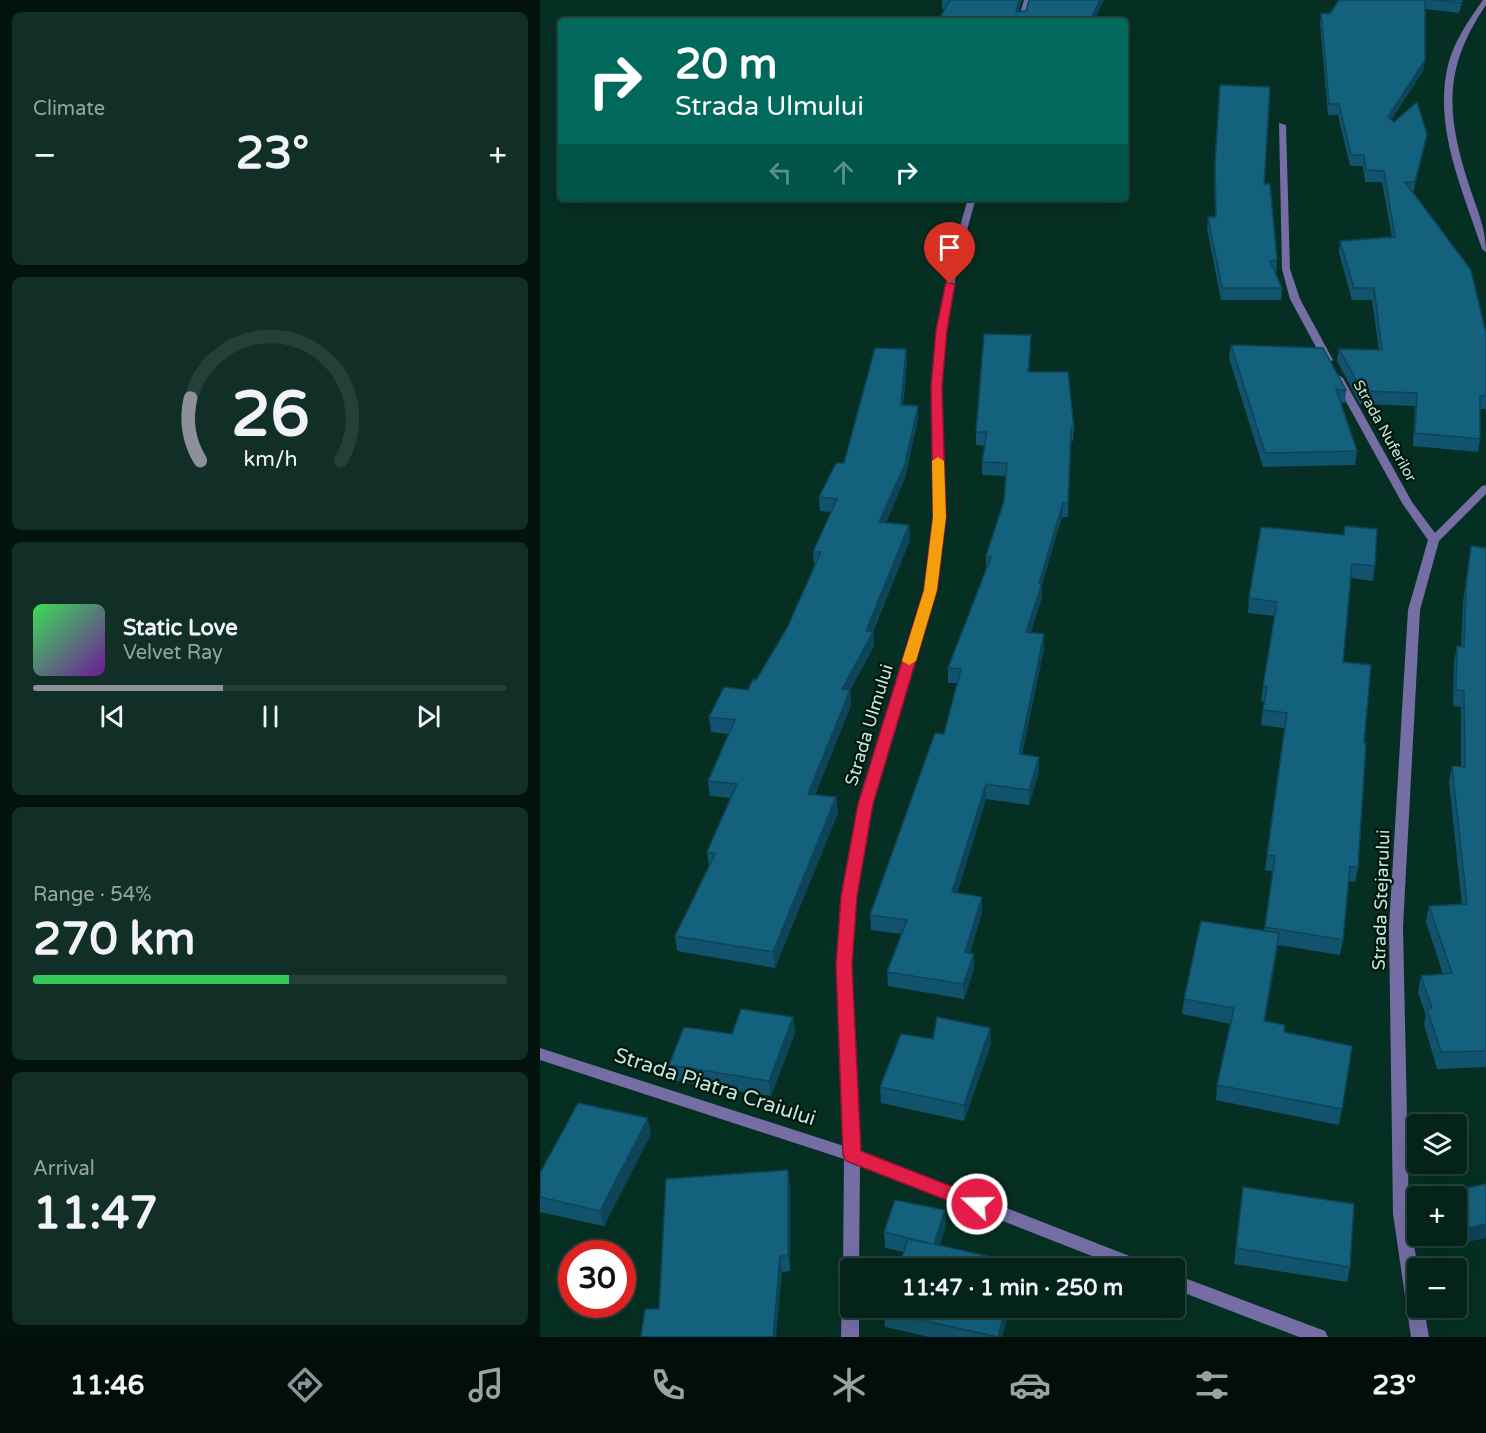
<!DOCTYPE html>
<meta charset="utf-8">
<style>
body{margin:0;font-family:"Varela Round",sans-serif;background:#122f27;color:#f1f3f6;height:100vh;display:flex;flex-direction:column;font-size:22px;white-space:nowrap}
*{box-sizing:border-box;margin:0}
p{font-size:20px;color:#97a4a2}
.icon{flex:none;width:33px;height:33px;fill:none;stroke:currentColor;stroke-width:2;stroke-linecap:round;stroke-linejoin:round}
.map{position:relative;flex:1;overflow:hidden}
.details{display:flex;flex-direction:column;gap:12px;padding:12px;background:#02130e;width:540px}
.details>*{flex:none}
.banner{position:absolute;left:18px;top:18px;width:570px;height:183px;border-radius:6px;box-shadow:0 6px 24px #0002,0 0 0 2px #254039;background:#00695c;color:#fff;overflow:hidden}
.fabs{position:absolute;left:867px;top:1114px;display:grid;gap:12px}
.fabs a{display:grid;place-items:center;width:60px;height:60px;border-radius:6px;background:#04231a;box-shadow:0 6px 24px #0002,0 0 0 2px #254039;font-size:30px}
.speed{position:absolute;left:18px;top:1240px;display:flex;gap:12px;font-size:30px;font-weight:700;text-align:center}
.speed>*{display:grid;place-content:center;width:78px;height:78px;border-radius:50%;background:#04231a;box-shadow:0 6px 24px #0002,0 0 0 2px #254039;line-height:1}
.speed .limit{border:9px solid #d22;background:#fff;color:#111}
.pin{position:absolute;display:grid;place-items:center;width:51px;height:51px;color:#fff;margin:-62px -26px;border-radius:50% 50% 50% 0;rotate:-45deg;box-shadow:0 0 6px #0007}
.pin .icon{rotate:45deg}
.me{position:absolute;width:66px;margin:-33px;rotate:291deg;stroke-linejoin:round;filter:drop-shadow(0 0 4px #0008)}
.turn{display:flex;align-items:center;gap:21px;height:126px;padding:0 18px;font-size:27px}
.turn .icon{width:78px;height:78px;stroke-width:2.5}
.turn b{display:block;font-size:42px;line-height:51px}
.lanes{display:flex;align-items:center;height:57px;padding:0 18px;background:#0003;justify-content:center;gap:30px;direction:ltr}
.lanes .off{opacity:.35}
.big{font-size:45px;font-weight:700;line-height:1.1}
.details .tile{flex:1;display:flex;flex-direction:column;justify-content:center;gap:9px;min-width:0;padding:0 21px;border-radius:9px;background:#122f27}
.details .dial{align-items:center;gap:0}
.dial svg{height:156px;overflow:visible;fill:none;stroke:#254039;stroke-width:7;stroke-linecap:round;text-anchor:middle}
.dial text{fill:#f1f3f6;stroke:none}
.song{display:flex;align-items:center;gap:18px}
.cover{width:72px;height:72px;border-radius:9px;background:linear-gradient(135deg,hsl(130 70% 55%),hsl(280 70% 35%))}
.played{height:6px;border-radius:3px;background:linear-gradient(90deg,#8c9099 40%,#254039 40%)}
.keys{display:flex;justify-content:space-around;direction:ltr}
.heat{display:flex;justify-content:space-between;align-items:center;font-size:33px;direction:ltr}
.charge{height:9px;border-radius:4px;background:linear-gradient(90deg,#34c759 54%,#254039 0)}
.trip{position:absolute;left:300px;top:1258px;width:345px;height:60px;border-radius:6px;background:#04231a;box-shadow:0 6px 24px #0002,0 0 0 2px #254039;font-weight:700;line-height:60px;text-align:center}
.dock{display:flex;height:96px;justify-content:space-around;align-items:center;background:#020e0a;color:#97a4a2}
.dock .icon{width:42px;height:42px}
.dock .selected{color:#8c9099}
.dock b{font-size:27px;color:#f1f3f6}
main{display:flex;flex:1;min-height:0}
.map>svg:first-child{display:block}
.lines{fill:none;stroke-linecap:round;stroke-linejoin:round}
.street{fill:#756ea5;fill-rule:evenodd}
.wall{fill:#11536c}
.shaded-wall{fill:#0e4458}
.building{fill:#14617e;stroke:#0e4458;stroke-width:1.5}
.route{fill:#e11d48;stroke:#92132f;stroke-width:1.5}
.slow{fill:#f59e0b}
.labels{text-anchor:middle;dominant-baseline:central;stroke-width:4.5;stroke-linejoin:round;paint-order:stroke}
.far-street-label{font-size:15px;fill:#c4e7d9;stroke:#00160d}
.street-label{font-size:18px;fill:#c4e7d9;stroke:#00160d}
.near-street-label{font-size:21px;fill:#c4e7d9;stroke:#00160d}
</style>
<main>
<section class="details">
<div class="tile"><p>Climate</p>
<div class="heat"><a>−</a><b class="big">23°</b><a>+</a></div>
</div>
<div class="tile dial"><svg viewBox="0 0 100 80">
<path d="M14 69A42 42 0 1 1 86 69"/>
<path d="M14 69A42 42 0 0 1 9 37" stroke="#8c9099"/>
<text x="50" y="56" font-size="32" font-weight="700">26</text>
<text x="50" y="72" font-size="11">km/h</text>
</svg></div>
<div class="tile">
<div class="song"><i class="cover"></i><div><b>Static Love</b><p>Velvet Ray</p></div></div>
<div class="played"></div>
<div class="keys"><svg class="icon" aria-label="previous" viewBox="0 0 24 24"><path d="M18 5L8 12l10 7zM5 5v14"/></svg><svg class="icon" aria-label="pause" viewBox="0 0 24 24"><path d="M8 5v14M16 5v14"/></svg><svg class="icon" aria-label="next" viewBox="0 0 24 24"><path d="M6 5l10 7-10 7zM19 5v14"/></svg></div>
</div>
<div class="tile"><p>Range · 54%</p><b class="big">270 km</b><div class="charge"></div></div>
<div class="tile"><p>Arrival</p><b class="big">11:47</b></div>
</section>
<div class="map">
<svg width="946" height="1337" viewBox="0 0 946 1337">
<rect width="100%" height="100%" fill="#062f23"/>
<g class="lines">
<path class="street" d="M 484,0 L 490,0 L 484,21 L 478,21 Z
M 943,0 L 946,0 L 946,5 C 903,68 906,114 929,185 C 936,207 946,228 946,252 L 942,249 C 923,191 893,127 908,65 C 914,41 929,20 943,0 Z
M 739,123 L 746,125 L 750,269 L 760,299 L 793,360 L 788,363 L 783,360 L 750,299 L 742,269 Z
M 428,198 L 436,198 L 418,262 L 407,330 L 402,387 L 404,517 L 396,590 L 333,804 L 316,896 L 311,965 L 320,1151 L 610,1264 L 612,1269 L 585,1269 L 320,1165 L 319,1269 L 310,1269 L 310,1276 L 305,1274 L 303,1269 L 304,1159 L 0,1060 L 0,1048 L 304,1146 L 297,965 L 302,896 L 319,804 L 384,590 L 394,517 L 392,387 L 397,330 L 410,262 Z
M 798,375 L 803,378 L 872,502 L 895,533 L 942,486 L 946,485 L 946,494 L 899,541 L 880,610 L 863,927 L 869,1214 L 878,1269 L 878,1308 L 884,1308 L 889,1337 L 871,1337 L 853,1214 L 849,927 L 868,610 L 888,540 L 862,503 L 793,378 Z
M 634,1274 L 785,1331 L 788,1337 L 759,1337 L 634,1289 Z
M 310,1285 L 310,1308 L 319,1308 L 319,1337 L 301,1337 L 302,1293 L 304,1288 Z"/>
</g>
<path class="wall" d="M 402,0 L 482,0 L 479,12 L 402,9 Z
M 799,0 L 923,0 L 919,13 L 885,9 L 885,60 L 883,71 L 851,120 L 885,145 L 873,193 L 945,329 L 946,329 L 946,409 L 940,409 L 940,439 L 938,452 L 873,446 L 875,406 L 820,404 L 797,361 L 799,349 L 839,350 L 832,300 L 812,300 L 799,253 L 800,241 L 852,237 L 842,182 L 825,182 L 823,166 L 810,166 L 798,115 L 788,115 L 780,23 L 781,13 L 790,14 Z
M 680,85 L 724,184 L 737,260 L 736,272 L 735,272 L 742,288 L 741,300 L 681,300 L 667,228 L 668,217 L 675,217 L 674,174 Z
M 691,345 L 806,390 L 805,403 L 801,403 L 817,451 L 815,465 L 723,467 L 689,358 Z
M 491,348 L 489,372 L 534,428 L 533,441 L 531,441 L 528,517 L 522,517 L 502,584 L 502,597 L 491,632 L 504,648 L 482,755 L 499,757 L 499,772 L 489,805 L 446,799 L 417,893 L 442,897 L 442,912 L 430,953 L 434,969 L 424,999 L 348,986 L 347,972 L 362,934 L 331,930 L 330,915 L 404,734 L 417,683 L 408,683 L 408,668 L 446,570 L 446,556 L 464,501 L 466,476 L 442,475 L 442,462 L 445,446 L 436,445 L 436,432 Z
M 366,349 L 367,362 L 363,405 L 378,406 L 378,419 L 365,478 L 346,523 L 369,525 L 370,540 L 333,632 L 334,646 L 310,690 L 311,705 L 275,795 L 296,797 L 298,813 L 235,968 L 137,951 L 135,936 L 169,866 L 167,852 L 191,798 L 170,796 L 168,781 L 188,734 L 171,732 L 169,717 L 208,690 L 216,680 L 247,628 L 275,566 L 274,566 L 273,552 L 291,512 L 280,511 L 279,497 L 304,463 Z
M 805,526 L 835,566 L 833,581 L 811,578 L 803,662 L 824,743 L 818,867 L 815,882 L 809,881 L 803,940 L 800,955 L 738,945 L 725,1021 L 744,1033 L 812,1046 L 799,1125 L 676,1100 L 677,1085 L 691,1024 L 642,1014 L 644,999 L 724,931 L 733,871 L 725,870 L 744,728 L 721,725 L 724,701 L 721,701 L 723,686 L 735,616 L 708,613 L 709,598 L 803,535 Z
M 931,546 L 946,548 L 946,1067 L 897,1069 L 884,1024 L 886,1016 L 878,992 L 881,976 L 903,974 L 886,922 L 889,906 L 922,904 L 909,782 L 912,766 L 921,767 L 921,707 L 913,706 L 914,662 L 917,646 L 921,647 L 923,602 Z
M 253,1017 L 255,1033 L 231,1096 L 131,1080 L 129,1065 L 192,1034 Z
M 393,1039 L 451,1044 L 424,1121 L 341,1103 L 340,1087 Z
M 111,1134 L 64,1226 L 0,1212 L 0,1173 Z
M 946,1184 L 946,1238 L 915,1244 L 911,1236 L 916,1236 L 916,1197 L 900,1197 L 901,1193 Z
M 250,1185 L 250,1271 L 242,1272 L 119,1309 Z
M 703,1187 L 810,1267 L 807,1282 L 694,1264 Z
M 406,1226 L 399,1246 L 478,1263 L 478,1269 L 358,1269 L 364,1252 L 345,1248 L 344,1232 Z
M 470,1308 L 462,1337 L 389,1337 L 345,1327 L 344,1312 Z"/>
<path class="shaded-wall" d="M 479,0 L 482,0 L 477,21 L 476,12 Z
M 560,0 L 564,0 L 554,21 L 550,21 Z
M 885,60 L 883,71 L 846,128 L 848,117 Z
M 887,134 L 885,145 L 873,194 L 875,182 Z
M 491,335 L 491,348 L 488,385 L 488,372 Z
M 366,349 L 367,362 L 361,419 L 361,405 Z
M 378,406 L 378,419 L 365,478 L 340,537 L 339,522 Z
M 523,503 L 522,517 L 502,584 L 502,597 L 486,646 L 486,632 L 499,583 Z
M 369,525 L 370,540 L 332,632 L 334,646 L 303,704 L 302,689 Z
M 504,634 L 504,648 L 479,769 L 479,754 Z
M 310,690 L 311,705 L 269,809 L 268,794 Z
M 499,757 L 499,772 L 489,805 L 489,790 Z
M 446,784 L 446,799 L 413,907 L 412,892 Z
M 296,797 L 298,813 L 235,968 L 233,952 Z
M 442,897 L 442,912 L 425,967 L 425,952 Z
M 739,933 L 737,949 L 722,1037 L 724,1021 Z
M 434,954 L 434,969 L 424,999 L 423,984 Z
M 253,1017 L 255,1033 L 231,1096 L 229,1081 Z
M 450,1028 L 451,1044 L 424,1121 L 424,1105 Z
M 108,1118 L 111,1134 L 64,1226 L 60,1211 Z
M 248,1170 L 250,1185 L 250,1271 L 248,1256 Z
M 405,1210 L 406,1226 L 395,1260 L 394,1244 Z
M 946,1224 L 946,1238 L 915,1244 L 919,1230 Z
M 240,1256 L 242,1272 L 236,1337 L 233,1337 Z
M 466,1308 L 470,1308 L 462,1337 L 458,1337 Z"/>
<path class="building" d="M 410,0 L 479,0 L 476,12 L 486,11 L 489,0 L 560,0 L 550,21 L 398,21 Z
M 799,0 L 885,0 L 885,60 L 848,117 L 854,122 L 877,102 L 887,134 L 875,182 L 865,182 L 931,270 L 945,329 L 946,329 L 946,396 L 940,396 L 940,439 L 875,433 L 877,393 L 822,391 L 799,349 L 842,350 L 834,288 L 814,288 L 800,241 L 855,237 L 844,171 L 826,170 L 824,155 L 811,155 L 799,104 L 789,104 L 781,13 L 790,14 Z
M 893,0 L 922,0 L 921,3 Z
M 680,85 L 730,87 L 724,184 L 730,184 L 737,260 L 730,261 L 742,288 L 682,288 L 668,217 L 676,217 L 675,163 Z
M 444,334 L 491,335 L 488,372 L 528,372 L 534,428 L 531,428 L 528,503 L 523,503 L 499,583 L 502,583 L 486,632 L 504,634 L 479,754 L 499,757 L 489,790 L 446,784 L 412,892 L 442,897 L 425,952 L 434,954 L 423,984 L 347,972 L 367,920 L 330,915 L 395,733 L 404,734 L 421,669 L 408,668 L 451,557 L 446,556 L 464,501 L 467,463 L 442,462 L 447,432 L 436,432 Z
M 691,345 L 783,348 L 806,390 L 796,389 L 817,451 L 725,453 Z
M 335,348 L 366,349 L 361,405 L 378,406 L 365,464 L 339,522 L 369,525 L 326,631 L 333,632 L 302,689 L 310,690 L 268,794 L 296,797 L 233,952 L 135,936 L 175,854 L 167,852 L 197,784 L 168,781 L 195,720 L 169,717 L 184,687 L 208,690 L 213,679 L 216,680 L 247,628 L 281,552 L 273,552 L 297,499 L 279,497 L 296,463 L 304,463 Z
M 805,526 L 837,529 L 835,566 L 812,564 L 803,662 L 831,665 L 824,743 L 826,743 L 818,867 L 810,866 L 803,940 L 725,927 L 735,856 L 727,855 L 747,713 L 723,710 L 727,686 L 723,686 L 737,602 L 709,598 L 721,527 L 804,535 Z
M 931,546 L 946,548 L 946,1051 L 901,1052 L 887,1008 L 892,1008 L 881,976 L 912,973 L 889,906 L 927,904 L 912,766 L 925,767 L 924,691 L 916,690 L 917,646 L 924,647 L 926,586 Z
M 661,921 L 739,933 L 724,1021 L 745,1025 L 744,1032 L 812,1046 L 802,1109 L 677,1085 L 694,1008 L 644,999 Z
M 201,1009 L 253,1017 L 229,1081 L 129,1065 L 144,1027 L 192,1034 Z
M 397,1017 L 450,1028 L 424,1105 L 340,1087 L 361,1034 L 393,1039 Z
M 38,1103 L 108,1118 L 60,1211 L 0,1197 L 0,1173 Z
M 248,1170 L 248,1256 L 240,1256 L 233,1337 L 101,1337 L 105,1309 L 119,1309 L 126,1179 Z
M 946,1184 L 946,1224 L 919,1230 L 916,1224 L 916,1197 L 903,1197 L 901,1193 Z
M 703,1187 L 814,1204 L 810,1267 L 696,1248 Z
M 355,1200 L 405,1210 L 394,1244 L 478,1263 L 477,1269 L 358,1269 L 368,1239 L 392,1244 L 344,1232 Z
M 345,1308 L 466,1308 L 458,1337 L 344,1312 Z"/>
<path class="route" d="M 406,282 L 415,284 L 407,330 L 402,387 L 406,517 L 397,590 L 333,804 L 317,896 L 312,965 L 321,1151 L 444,1199 L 447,1204 L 444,1210 L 437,1212 L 306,1161 L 303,1155 L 296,965 L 301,896 L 318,804 L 384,590 L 393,517 L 391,387 L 396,330 Z"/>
<path class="slow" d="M 398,457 L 404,461 L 406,517 L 397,590 L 376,661 L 369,665 L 362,661 L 384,590 L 393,517 L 392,461 Z"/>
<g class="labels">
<g class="far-street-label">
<text transform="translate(845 431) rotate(61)">Strada Nuferilor</text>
</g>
<g class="street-label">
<text transform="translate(329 725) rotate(-73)">Strada Ulmului</text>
<text transform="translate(841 900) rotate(-88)">Strada Stejarului</text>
</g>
<g class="near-street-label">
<text transform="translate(175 1087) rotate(18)">Strada Piatra Craiului</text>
</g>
</g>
</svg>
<div class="fabs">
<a><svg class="icon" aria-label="layers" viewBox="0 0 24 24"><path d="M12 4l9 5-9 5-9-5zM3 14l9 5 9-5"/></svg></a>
<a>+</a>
<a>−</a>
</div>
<div class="speed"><div class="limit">30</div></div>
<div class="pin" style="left:410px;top:284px;background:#d93025"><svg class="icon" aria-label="arrive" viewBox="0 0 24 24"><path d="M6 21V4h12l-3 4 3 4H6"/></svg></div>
<svg class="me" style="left:437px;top:1204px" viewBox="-20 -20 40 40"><circle r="17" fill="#e11d48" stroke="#fff" stroke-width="3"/><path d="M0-11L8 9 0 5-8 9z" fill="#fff"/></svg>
<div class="trip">11:47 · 1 min · 250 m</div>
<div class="banner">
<div class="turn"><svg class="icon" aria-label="right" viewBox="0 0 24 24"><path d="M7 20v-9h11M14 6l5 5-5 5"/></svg><div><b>20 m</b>Strada Ulmului</div></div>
<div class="lanes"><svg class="icon off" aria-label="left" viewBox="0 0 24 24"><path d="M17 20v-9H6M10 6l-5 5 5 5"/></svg><svg class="icon off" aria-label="ahead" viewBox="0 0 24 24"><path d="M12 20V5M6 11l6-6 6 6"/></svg><svg class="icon" aria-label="right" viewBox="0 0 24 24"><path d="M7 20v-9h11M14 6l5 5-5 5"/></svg></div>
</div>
</div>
</main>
<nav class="dock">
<b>11:46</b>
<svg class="icon selected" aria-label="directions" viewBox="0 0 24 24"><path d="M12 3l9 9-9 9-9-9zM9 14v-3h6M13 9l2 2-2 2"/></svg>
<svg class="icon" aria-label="music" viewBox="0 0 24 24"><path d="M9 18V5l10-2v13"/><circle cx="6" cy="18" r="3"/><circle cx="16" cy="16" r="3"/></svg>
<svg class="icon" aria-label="phone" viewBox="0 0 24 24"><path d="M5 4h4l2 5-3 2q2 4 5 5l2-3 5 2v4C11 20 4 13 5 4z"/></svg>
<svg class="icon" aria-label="climate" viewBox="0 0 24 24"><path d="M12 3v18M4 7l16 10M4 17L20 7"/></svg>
<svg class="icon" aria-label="car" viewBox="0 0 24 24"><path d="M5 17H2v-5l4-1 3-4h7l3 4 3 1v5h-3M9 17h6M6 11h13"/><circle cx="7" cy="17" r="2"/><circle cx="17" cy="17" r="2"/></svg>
<svg class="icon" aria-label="filters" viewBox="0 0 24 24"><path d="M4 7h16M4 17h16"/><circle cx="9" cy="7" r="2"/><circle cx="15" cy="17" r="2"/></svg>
<b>23°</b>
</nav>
